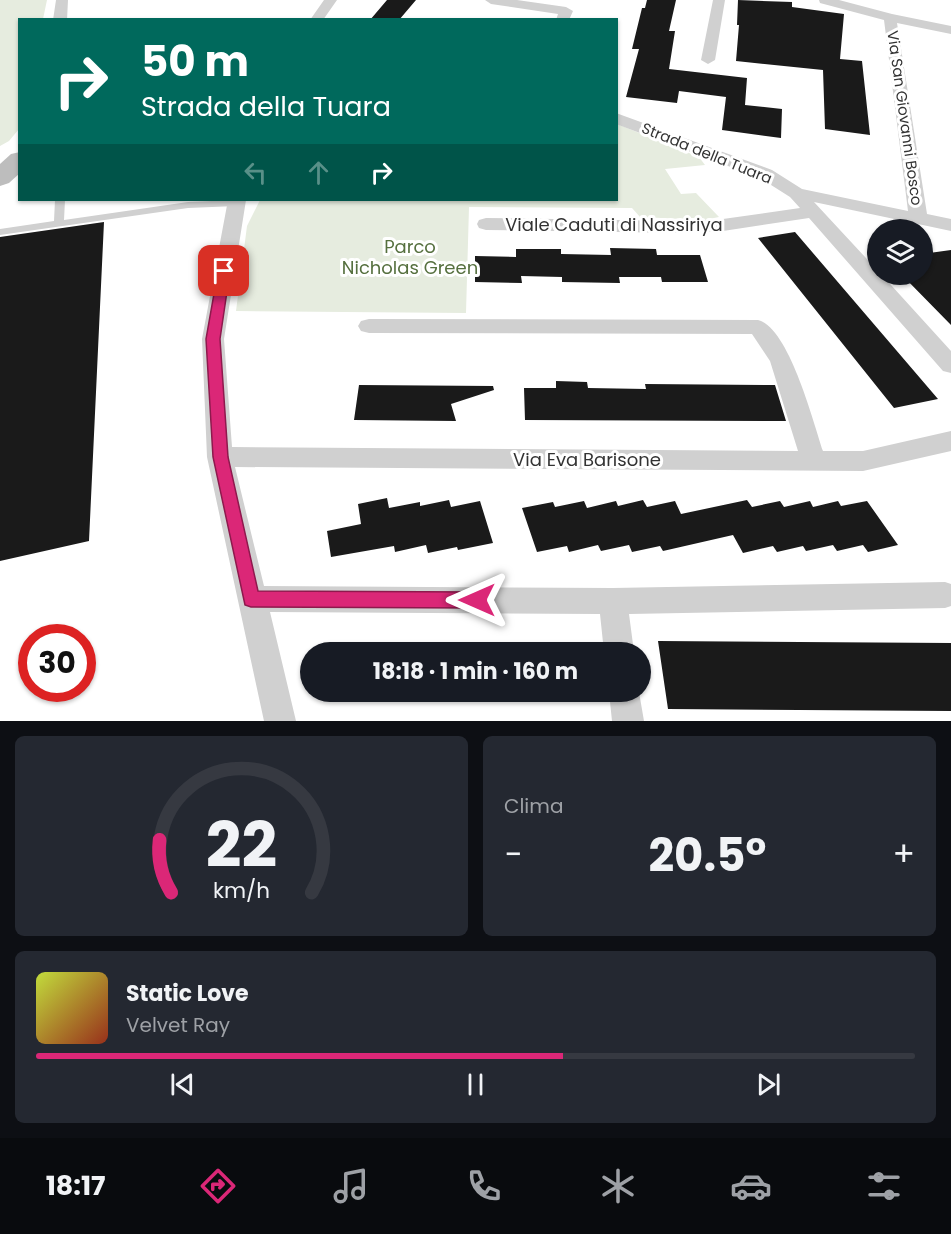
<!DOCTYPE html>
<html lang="it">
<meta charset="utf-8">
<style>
body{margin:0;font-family:Poppins,sans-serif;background:#242831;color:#f1f3f6;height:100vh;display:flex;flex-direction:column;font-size:22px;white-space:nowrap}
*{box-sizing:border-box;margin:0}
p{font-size:20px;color:#9ea1a6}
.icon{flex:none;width:33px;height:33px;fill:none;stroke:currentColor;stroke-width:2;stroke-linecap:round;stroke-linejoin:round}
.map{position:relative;height:721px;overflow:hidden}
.panel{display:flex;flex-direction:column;gap:15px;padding:15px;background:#0d0f14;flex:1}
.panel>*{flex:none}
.guide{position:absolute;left:18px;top:18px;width:600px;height:183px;border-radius:0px;box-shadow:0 2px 4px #0004;background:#00695c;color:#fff;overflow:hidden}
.fabs{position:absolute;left:867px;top:219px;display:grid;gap:12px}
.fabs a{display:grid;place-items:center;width:66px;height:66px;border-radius:50%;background:#171b24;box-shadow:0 2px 4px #0004;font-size:30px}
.speed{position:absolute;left:18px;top:624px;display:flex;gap:12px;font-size:30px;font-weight:700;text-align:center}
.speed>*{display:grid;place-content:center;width:78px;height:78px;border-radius:50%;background:#171b24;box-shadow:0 2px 4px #0004;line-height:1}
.speed .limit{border:9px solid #d22;background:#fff;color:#111}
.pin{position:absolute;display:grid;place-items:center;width:51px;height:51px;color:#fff;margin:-26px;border-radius:12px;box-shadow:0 3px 9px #0006}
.me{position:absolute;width:66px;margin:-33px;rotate:270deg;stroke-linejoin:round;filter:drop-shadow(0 0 4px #0008)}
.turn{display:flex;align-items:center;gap:21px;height:126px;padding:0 24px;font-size:27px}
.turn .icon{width:78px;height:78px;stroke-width:2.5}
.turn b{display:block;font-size:42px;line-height:51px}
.lanes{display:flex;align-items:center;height:57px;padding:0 24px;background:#0003;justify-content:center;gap:30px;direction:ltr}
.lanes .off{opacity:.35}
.big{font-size:45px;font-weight:700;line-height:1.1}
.panel .tile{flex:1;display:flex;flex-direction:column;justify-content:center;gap:9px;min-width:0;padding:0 21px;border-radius:9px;background:#242831}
.panel .dial{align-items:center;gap:0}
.dial svg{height:156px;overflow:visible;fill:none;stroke:#363941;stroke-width:7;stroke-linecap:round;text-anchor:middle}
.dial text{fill:#f1f3f6;stroke:none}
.song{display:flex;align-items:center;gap:18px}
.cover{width:72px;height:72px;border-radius:9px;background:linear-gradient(135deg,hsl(70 70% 55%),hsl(10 70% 35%))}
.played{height:6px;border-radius:3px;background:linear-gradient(90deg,#db2777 60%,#363941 60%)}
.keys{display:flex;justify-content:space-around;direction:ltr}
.heat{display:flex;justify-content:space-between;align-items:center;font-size:33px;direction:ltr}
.panel .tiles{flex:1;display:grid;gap:15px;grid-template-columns:1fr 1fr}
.tile:last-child{grid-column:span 2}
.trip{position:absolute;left:300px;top:642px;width:351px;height:60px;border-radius:30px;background:#171b24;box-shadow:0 2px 4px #0004;font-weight:700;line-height:60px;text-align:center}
.tabs{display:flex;height:96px;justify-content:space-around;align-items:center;background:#090b0e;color:#9ea1a6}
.tabs .icon{width:42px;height:42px}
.tabs .on{color:#db2777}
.tabs b{font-size:27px;color:#f1f3f6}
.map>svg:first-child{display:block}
.green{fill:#e6ecdf}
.building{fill:#1a1a1a}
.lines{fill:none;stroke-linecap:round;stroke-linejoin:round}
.lane{fill:#d0d0d0;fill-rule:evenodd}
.street{fill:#d0d0d0;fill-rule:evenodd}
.secondary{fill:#bdbdbd;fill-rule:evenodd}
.route{fill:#db2777;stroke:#8e194d;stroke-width:1.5}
.labels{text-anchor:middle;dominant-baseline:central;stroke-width:6;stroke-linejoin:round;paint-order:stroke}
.far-street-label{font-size:15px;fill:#333;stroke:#fff}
.street-label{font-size:18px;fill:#333;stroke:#fff}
.park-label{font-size:18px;fill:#56703f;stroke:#fff}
</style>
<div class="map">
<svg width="951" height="721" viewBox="0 0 951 721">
<rect width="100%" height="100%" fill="#fff"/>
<path class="green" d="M 0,0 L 47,0 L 43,19 L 20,20 L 19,129 L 9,141 L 0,146 Z
M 617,124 L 699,157 L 705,165 L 665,169 L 681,194 L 696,193 L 719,217 L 704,220 L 640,217 L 632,208 L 469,207 L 466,313 L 236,311 L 247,226 L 260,200 L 616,200 Z"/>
<path class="building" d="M 387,0 L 416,0 L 399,20 L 370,20 Z
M 647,0 L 676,0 L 669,31 L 675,31 L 669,69 L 747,78 L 745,105 L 782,109 L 781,138 L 722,130 L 726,97 L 679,91 L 677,103 L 626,97 L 639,49 L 632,49 L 642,8 L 645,8 Z
M 738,0 L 792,2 L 792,7 L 844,14 L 840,59 L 862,61 L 870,135 L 825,129 L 823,70 L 736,61 L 739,25 L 737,25 Z
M 104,222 L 89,541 L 0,561 L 0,237 Z
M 795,232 L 938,399 L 894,408 L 758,238 Z
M 610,248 L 656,249 L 657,255 L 700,255 L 708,282 L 662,282 L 661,277 L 619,277 L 620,283 L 562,282 L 562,277 L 521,276 L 522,283 L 475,282 L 475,256 L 516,257 L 516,249 L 561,249 L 561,254 L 611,255 Z
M 951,250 L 951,325 L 901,274 L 922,274 L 922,254 Z
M 556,381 L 587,382 L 588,388 L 646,389 L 645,384 L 775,385 L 786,421 L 525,420 L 524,388 L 556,388 Z
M 359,385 L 493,386 L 494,390 L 451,404 L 456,421 L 354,420 Z
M 387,498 L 389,508 L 420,502 L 420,506 L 449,500 L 451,507 L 480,501 L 493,543 L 458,550 L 457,547 L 428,553 L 426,545 L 395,552 L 394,546 L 331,557 L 327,531 L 361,524 L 358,504 Z
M 643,500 L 647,507 L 675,501 L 681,514 L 747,500 L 752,507 L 780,501 L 784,507 L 810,501 L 813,507 L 838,501 L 841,506 L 867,501 L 898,545 L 868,552 L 863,545 L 837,551 L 833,545 L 806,551 L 803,546 L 777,552 L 773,546 L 743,553 L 733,535 L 663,551 L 660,546 L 632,552 L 629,545 L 601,551 L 598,545 L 569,552 L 567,546 L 537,552 L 522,508 L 553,502 L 555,507 L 584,501 L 587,508 L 616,501 L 618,506 Z
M 658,641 L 951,643 L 951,711 L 668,709 Z"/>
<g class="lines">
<path class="lane" d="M 55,200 L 65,200 L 64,220 L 188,202 L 236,200 L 241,203 L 236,206 L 188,208 L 0,235 L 0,229 L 54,221 Z"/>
<path class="street" d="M 56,0 L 68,0 L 67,20 L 53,20 Z
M 324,0 L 337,0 L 323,20 L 310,20 Z
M 485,0 L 517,0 L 566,7 L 573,11 L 569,20 L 556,20 L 558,14 L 491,4 Z
M 713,0 L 725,0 L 715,60 L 708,64 L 701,60 Z
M 819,0 L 839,0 L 892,14 L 951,26 L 951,34 L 897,23 L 927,214 L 951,219 L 951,231 L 814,202 L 878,271 L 878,274 L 881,274 L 951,351 L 951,373 L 943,371 L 809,218 L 723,231 L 679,233 L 486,230 L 479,228 L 477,224 L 479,220 L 486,218 L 679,221 L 723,219 L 800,208 L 790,197 L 760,178 L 616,124 L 616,113 L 772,170 L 802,189 L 908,211 L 884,20 L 820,3 Z
M 228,200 L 246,200 L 224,339 L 232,447 L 798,451 L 770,361 L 752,334 L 369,333 L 361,331 L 358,326 L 361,321 L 369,319 L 758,320 C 789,328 813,421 823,451 L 863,451 L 951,431 L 951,451 L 863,471 L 235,467 L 264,586 L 613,588 L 945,582 L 951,584 L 951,606 L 945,608 L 629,614 L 634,652 L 604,652 L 600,614 L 270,612 L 296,721 L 264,721 L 207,457 L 202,339 Z
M 609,692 L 639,692 L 644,721 L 612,721 Z"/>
<path class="secondary" d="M 20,152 L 20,173 L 9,183 L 0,186 L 0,164 L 11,154 Z"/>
</g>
<path class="route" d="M 224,267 L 230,271 L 220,339 L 228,457 L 258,591 L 477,592 L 483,595 L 486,600 L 483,606 L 477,608 L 251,607 L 245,605 L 213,457 L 206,339 L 218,271 Z"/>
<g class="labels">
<g class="far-street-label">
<text transform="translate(905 118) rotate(82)">Via San Giovanni Bosco</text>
<text transform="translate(707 153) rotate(22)">Strada della Tuara</text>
</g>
<g class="street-label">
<text x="614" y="224">Viale Caduti di Nassiriya</text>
<text x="587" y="459">Via Eva Barisone</text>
</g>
<g class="park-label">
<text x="410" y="246">Parco<tspan x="410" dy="21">Nicholas Green</tspan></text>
</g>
</g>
</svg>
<div class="fabs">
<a><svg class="icon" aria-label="layers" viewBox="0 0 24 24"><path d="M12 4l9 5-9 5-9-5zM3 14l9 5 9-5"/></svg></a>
</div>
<div class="speed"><div class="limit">30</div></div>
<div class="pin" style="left:224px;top:271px;background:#d93025"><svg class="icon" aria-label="arrive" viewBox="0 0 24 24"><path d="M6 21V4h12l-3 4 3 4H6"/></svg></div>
<svg class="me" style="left:477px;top:600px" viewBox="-20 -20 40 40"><path d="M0-17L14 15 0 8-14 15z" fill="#db2777" stroke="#fff" stroke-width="4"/></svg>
<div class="trip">18:18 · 1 min · 160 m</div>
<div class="guide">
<div class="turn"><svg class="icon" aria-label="right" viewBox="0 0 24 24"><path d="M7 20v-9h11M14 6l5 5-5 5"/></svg><div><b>50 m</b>Strada della Tuara</div></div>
<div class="lanes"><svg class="icon off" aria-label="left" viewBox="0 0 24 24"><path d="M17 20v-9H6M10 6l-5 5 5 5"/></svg><svg class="icon off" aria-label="ahead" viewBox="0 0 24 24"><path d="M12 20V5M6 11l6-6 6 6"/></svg><svg class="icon" aria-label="right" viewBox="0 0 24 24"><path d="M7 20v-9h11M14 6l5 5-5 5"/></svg></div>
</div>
</div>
<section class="panel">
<div class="tiles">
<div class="tile dial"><svg viewBox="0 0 100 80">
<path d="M14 69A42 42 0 1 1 86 69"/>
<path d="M14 69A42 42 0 0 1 8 42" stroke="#db2777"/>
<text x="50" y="56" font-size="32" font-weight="700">22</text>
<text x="50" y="72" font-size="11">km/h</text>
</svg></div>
<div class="tile"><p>Clima</p>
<div class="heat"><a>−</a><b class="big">20.5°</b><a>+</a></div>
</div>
<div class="tile">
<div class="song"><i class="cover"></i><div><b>Static Love</b><p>Velvet Ray</p></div></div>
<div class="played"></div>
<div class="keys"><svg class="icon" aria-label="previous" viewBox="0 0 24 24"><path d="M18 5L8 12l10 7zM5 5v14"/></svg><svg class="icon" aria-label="pause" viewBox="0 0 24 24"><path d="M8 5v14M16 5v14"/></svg><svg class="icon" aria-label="next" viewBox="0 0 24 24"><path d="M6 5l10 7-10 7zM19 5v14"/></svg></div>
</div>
</div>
</section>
<nav class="tabs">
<b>18:17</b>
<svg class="icon on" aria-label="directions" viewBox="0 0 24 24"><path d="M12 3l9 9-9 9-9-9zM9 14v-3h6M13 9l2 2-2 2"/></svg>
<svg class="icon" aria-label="music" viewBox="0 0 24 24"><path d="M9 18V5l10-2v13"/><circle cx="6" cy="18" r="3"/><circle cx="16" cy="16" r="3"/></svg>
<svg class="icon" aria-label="phone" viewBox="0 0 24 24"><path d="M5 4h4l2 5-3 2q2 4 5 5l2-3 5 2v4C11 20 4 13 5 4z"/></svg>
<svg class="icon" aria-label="climate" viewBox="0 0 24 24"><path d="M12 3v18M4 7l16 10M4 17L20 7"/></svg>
<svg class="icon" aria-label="car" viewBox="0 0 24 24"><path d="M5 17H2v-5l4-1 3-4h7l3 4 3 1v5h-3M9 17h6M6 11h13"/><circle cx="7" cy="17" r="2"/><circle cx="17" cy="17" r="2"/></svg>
<svg class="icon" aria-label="filters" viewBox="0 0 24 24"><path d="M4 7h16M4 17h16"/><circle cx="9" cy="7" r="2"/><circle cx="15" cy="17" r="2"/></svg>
</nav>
